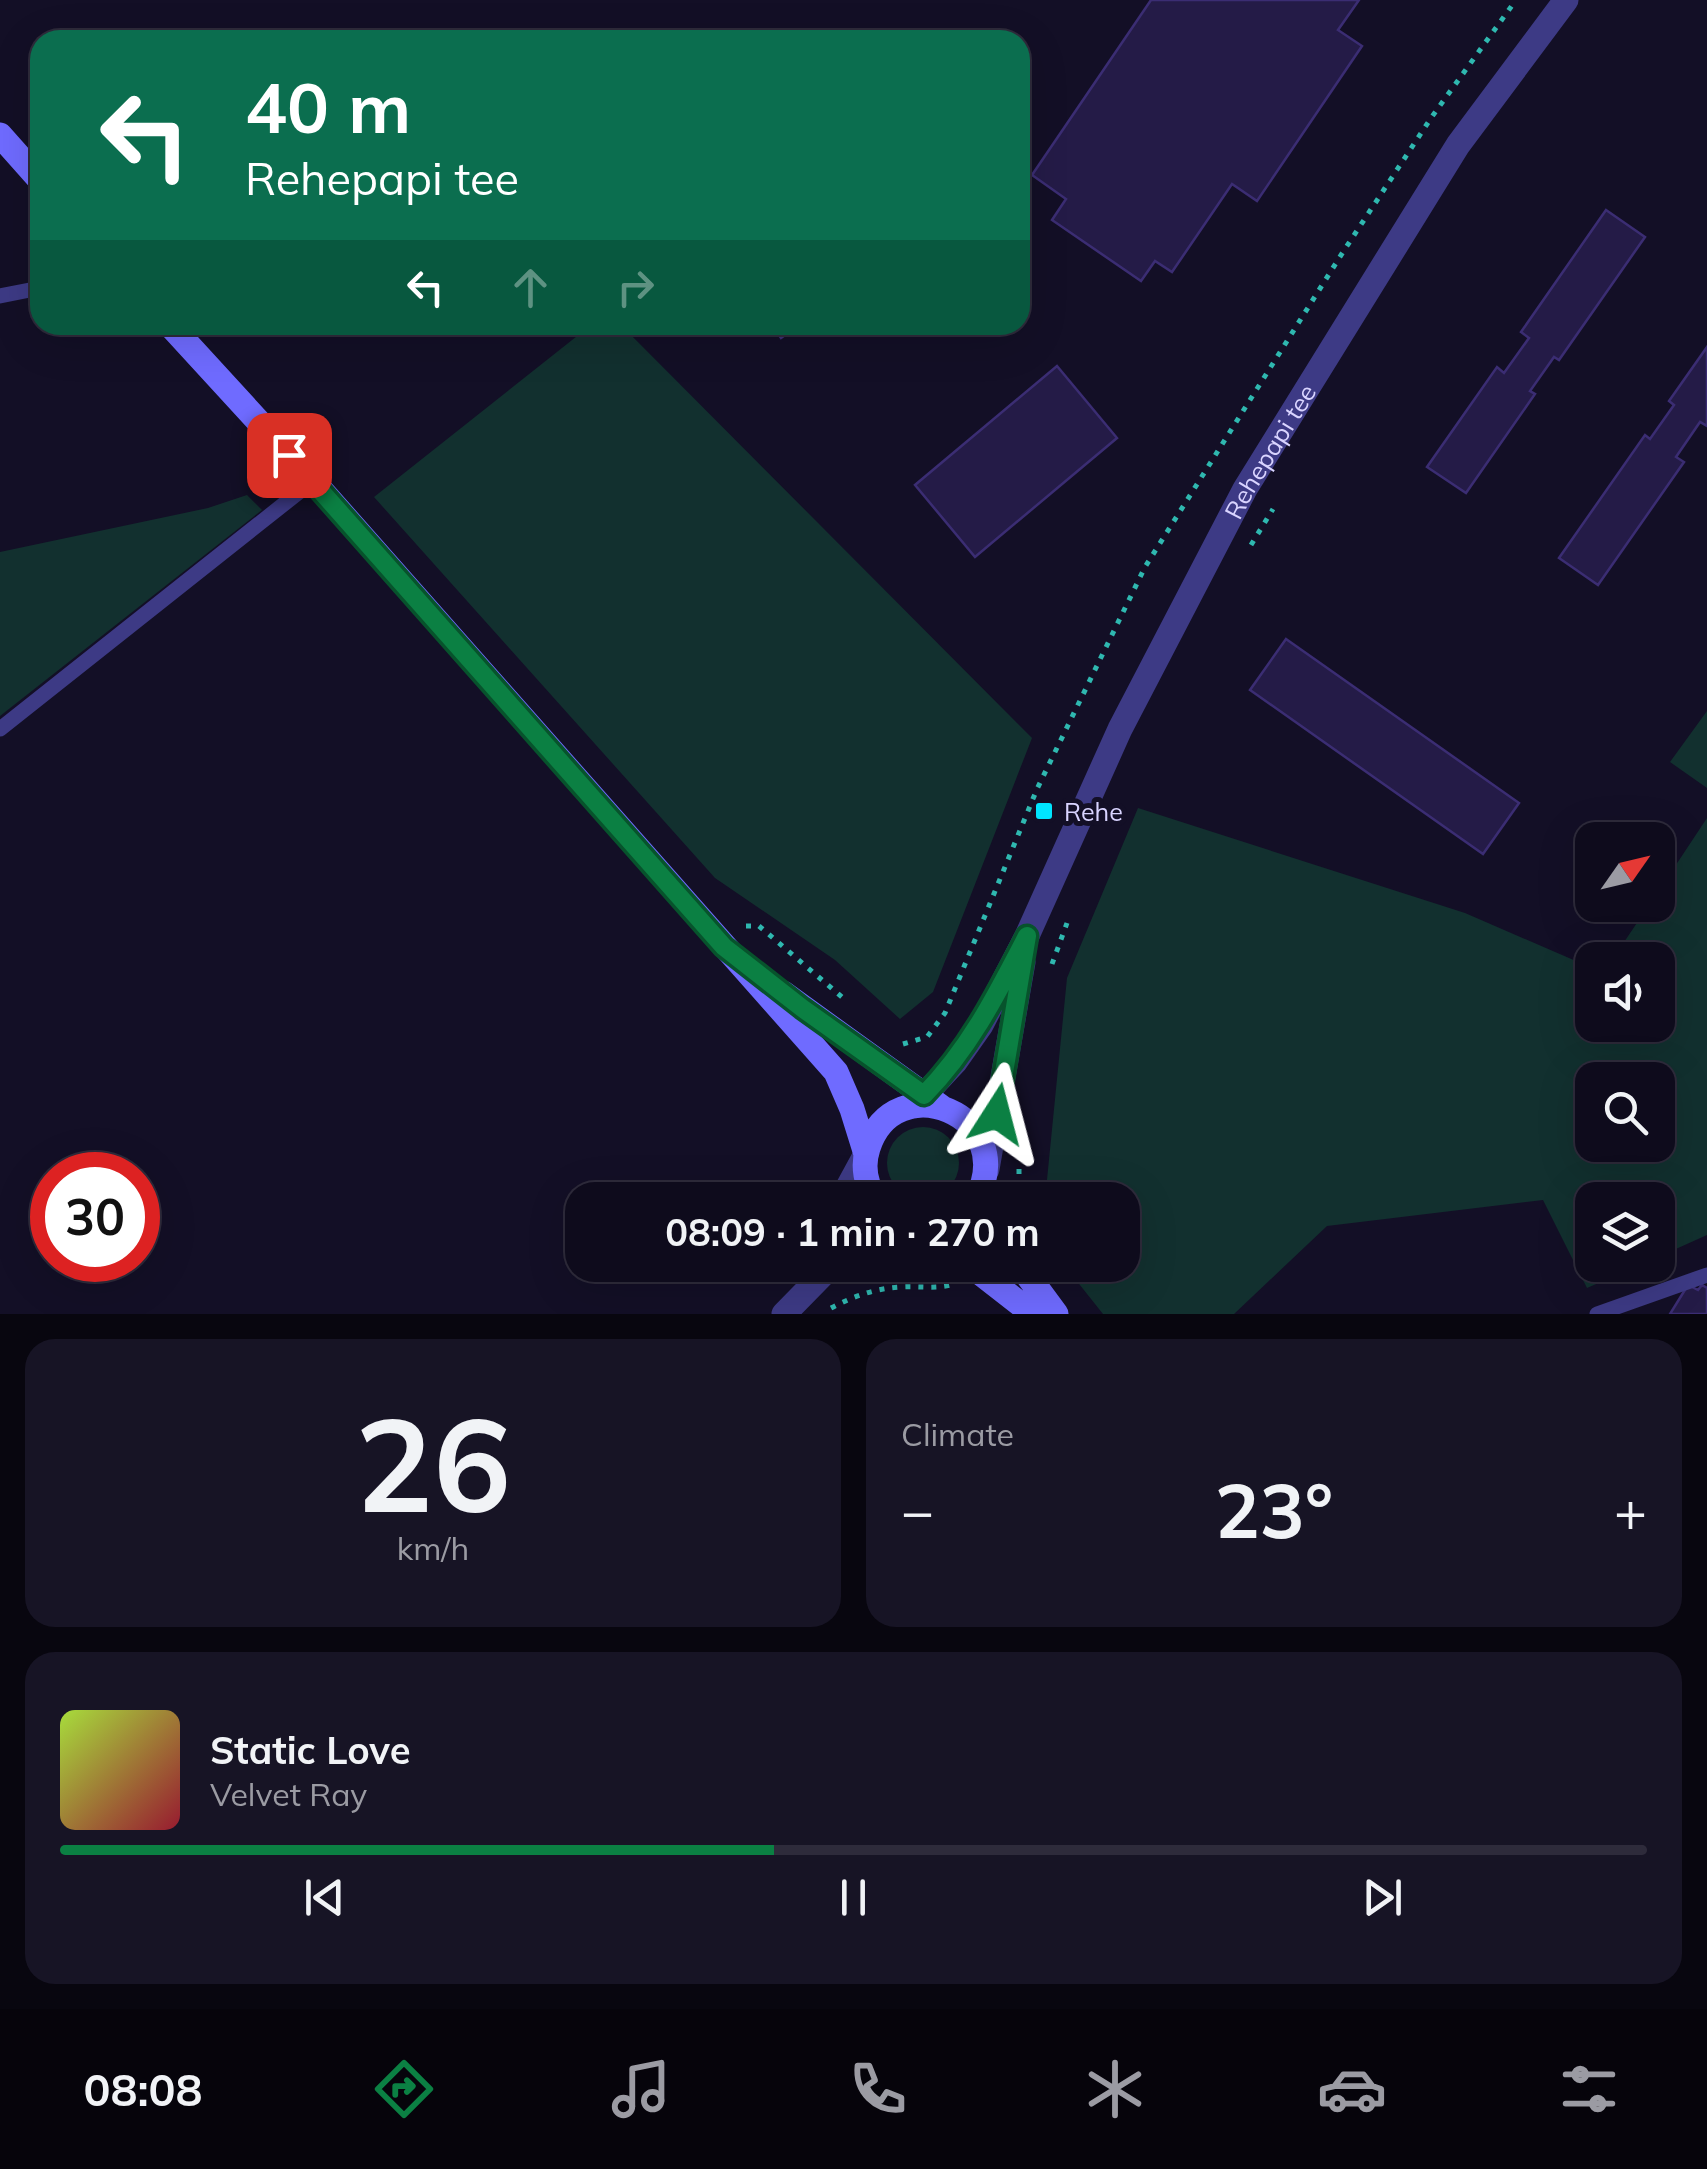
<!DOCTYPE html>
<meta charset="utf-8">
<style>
body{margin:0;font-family:Mulish,sans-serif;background:#171425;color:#f1f3f6;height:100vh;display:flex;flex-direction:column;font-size:38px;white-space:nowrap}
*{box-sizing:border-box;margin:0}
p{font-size:32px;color:#9b9ba3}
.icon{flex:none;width:55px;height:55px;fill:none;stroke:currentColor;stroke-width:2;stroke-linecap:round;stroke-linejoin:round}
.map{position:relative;height:1314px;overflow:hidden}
.details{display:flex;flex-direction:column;gap:25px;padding:25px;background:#08060f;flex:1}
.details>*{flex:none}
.banner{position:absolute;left:30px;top:30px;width:1000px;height:305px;border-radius:30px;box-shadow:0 10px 40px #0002,0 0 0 2px #2e2b3b;background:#0b6e4f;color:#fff;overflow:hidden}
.needle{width:65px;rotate:56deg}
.buttons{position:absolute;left:1575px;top:822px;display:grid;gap:20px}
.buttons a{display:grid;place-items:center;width:100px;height:100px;border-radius:20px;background:#0e0b1c;box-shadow:0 10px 40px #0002,0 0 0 2px #2e2b3b;font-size:50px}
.speed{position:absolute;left:30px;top:1152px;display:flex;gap:20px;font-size:50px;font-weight:700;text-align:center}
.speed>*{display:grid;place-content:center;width:130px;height:130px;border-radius:50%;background:#0e0b1c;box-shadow:0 10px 40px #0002,0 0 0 2px #2e2b3b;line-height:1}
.speed .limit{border:15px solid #d22;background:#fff;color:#111}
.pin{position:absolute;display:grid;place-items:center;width:85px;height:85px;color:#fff;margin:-42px;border-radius:20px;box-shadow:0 5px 15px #0006}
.me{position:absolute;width:110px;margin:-55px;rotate:9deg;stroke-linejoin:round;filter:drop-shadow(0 0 8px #0008)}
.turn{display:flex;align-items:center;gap:35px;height:210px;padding:0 50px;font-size:45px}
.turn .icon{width:130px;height:130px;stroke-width:2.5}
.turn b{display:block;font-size:70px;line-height:85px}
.lanes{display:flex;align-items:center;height:95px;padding:0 50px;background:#0003;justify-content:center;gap:50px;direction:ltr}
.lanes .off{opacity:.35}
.big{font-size:75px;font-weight:700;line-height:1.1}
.details .tile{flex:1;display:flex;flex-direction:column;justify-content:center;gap:15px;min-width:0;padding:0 35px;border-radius:30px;background:#171425}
.details .dial{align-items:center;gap:0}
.dial b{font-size:130px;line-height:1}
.song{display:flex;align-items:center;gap:30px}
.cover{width:120px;height:120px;border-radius:15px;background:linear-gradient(135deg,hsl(80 70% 55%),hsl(350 70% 35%))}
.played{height:10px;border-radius:5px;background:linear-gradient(90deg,#0b8043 45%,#2e2b3b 45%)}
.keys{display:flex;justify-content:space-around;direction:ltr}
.heat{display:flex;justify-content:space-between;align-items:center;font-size:55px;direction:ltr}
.details .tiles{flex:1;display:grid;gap:25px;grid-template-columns:1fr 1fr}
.tile:last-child{grid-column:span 2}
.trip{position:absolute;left:565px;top:1182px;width:575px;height:100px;border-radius:30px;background:#0e0b1c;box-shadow:0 10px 40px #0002,0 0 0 2px #2e2b3b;font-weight:700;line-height:100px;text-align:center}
.tabs{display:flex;height:160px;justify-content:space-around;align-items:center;background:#06040b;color:#9b9ba3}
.tabs .icon{width:70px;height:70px}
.tabs .active{color:#0b8043}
.tabs b{font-size:45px;color:#f1f3f6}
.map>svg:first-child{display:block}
.green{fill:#12302f;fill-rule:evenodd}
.building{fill:#241b47;stroke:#3b2d73;stroke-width:2.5}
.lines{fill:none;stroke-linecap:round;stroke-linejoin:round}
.path{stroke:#2fb8b0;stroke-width:5;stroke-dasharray:5 8;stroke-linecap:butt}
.lane{stroke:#3d3a85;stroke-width:15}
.street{stroke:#3d3a85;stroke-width:25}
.secondary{stroke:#6f6bff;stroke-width:25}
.route-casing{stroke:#07532c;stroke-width:25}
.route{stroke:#0b8043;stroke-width:18}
.poi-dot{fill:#00e5ff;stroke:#130f26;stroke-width:4}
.labels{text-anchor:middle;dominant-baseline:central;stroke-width:10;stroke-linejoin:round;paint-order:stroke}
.street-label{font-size:25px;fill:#d9d4ff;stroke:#130f26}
.poi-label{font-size:25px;fill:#d9d4ff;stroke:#130f26;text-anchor:start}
</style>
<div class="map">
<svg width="1707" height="1314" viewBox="0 0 1707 1314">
<rect width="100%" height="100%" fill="#130f26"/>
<path class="green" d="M 591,325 L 621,325 L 1032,738 L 933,992 L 900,1019 L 835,960 L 715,878 L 374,497 Z
M 247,495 L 262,510 L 0,716 L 0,552 L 208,508 Z
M 1707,711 L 1707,788 L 1670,762 Z
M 1138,808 L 1465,913 L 1592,968 L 1592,1025 L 1658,1025 L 1658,960 L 1612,960 L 1649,905 L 1658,905 L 1658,892 L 1707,818 L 1707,1235 L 1658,1257 L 1658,1200 L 1592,1200 L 1592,1265 L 1640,1265 L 1587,1288 L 1543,1200 L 1327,1226 L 1234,1314 L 1103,1314 L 1064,1265 L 1122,1265 L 1122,1200 L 1045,1200 L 1067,978 ZM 1658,1080 L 1658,1145 L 1592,1145 L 1592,1080 Z
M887 1163a36 36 0 1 1 72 0a36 36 0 1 1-72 0Z"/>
<path class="building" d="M 1151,0 L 1359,0 L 1338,30 L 1362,46 L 1257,201 L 1232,184 L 1172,272 L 1155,261 L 1141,281 L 1052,220 L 1066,199 L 1032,175 Z
M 1606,210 L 1645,237 L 1559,360 L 1554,357 L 1530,391 L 1535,394 L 1466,493 L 1427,467 L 1497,367 L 1504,373 L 1529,338 L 1521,332 Z
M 772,325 L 799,325 L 781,338 Z
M 1707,347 L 1707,426 L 1700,422 L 1676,457 L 1684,462 L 1598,585 L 1559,558 L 1645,435 L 1650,439 L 1674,405 L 1669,401 Z
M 1057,366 L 1117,438 L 975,557 L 915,485 Z
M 1286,639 L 1519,803 L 1483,854 L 1250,690 Z
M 1688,1285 L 1698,1290 L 1702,1285 L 1707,1288 L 1707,1314 L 1670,1314 Z"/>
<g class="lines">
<path class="path" d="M 1251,545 L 1273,509
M 746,926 L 759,926 L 843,998
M 1052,964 L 1067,923
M 903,1044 L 927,1037 L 945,1013 L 1037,789 L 1145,567 L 1343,252 L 1431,118 L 1516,0
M 1019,1200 L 1019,1162
M 831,1308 C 854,1296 876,1288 902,1287 C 919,1286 934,1289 951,1285"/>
<path class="lane" d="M 0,296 L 40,288
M 0,729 L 313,481
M 1597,1314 L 1707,1275"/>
<g class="street">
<path id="s1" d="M 914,1106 L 955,1062 L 981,1025 L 1027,936 L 1120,729 L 1245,489 L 1458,145 L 1566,0"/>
<path d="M 987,1169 L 1023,962"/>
<path d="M 841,1200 L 866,1154"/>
<path d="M 784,1314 L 832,1265"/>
</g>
<path class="secondary" d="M 0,135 L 40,180
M 170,325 L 313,481 L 836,1072 L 852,1109 L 866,1154
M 783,993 L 941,1107
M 876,1200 C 866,1185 862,1166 868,1148 C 894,1065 1021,1114 976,1200
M 970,1265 L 1033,1314
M 1020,1265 L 1056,1314"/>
</g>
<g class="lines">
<defs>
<path id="route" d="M 289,455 L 724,947 L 802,1008 L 924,1095 C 970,1048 997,994 1027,936 L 997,1114"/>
</defs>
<use href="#route" class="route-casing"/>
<use href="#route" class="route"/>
</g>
<rect class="poi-dot" x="1034" y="801" width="20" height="20" rx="5"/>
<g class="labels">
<g class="street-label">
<text stroke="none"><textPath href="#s1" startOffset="748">Rehepapi tee</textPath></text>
</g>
<g class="poi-label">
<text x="1064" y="811">Rehe</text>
</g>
</g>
</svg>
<div class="buttons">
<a><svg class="needle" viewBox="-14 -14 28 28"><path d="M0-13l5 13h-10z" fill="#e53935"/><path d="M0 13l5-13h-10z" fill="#9b9ba3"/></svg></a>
<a><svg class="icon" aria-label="sound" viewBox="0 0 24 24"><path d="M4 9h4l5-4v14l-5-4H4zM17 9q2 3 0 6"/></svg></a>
<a><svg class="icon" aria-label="search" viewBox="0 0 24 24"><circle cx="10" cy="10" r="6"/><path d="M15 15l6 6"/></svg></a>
<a><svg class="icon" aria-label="layers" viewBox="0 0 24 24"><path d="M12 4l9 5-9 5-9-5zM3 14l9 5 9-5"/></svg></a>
</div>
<div class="speed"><div class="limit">30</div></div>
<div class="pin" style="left:289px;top:455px;background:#d93025"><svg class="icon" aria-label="arrive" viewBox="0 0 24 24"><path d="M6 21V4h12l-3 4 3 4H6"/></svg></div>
<svg class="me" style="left:997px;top:1114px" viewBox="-20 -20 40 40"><path d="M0-17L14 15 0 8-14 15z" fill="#0b8043" stroke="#fff" stroke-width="4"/></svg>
<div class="trip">08:09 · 1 min · 270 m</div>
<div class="banner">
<div class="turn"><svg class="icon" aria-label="left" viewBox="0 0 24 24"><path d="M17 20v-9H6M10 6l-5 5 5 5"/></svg><div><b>40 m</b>Rehepapi tee</div></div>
<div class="lanes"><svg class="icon" aria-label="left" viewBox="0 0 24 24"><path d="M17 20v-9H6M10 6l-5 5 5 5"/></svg><svg class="icon off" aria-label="ahead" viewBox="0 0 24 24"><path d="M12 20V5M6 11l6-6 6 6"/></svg><svg class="icon off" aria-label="right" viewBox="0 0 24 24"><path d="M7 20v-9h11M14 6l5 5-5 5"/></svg></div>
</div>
</div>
<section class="details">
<div class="tiles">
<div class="tile dial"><b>26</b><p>km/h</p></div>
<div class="tile"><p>Climate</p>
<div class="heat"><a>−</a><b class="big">23°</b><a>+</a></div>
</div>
<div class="tile">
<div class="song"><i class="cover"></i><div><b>Static Love</b><p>Velvet Ray</p></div></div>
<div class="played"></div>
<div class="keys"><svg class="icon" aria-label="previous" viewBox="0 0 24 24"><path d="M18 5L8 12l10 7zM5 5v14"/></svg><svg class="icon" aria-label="pause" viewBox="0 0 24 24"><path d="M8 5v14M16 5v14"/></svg><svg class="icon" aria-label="next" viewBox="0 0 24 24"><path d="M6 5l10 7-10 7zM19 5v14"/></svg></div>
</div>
</div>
</section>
<nav class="tabs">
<b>08:08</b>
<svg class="icon active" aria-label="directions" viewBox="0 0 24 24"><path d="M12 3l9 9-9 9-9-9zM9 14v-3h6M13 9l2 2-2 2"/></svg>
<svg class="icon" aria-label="music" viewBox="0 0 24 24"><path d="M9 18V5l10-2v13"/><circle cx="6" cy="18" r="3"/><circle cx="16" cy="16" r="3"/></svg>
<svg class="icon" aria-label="phone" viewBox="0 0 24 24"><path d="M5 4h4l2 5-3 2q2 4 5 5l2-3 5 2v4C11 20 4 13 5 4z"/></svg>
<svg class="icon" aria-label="climate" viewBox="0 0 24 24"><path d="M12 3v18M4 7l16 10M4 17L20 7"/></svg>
<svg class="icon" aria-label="car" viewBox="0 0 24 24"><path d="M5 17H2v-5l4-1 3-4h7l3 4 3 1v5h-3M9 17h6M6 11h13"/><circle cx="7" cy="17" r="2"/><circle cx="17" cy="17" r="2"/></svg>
<svg class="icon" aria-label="filters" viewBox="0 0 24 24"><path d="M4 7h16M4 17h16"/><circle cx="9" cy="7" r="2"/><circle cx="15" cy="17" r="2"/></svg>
</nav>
